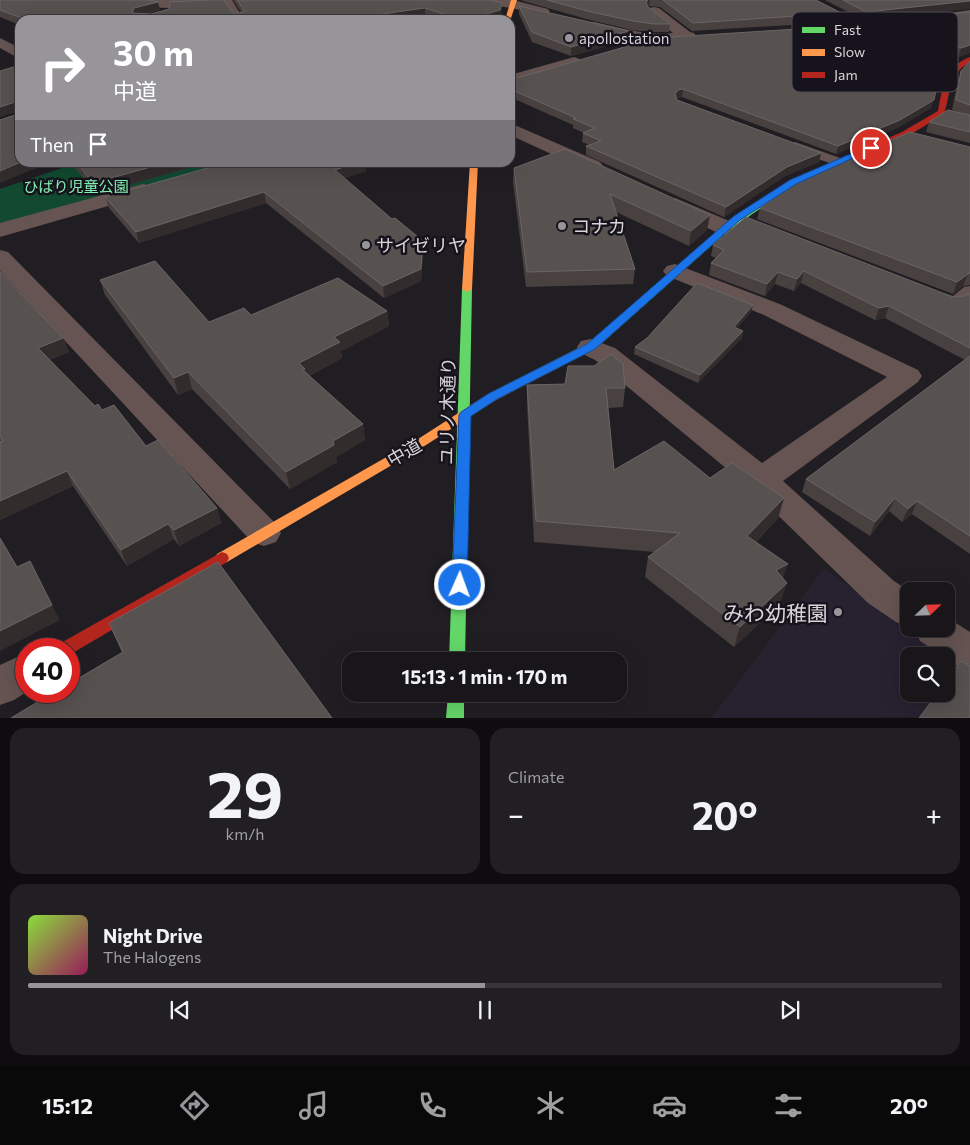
<!DOCTYPE html>
<meta charset="utf-8">
<style>
body{margin:0;font-family:Commissioner,"Noto Sans JP",sans-serif;background:#221f23;color:#f1f3f6;height:100vh;display:flex;flex-direction:column;font-size:19px;white-space:nowrap}
*{box-sizing:border-box;margin:0}
p{font-size:16px;color:#9f9fa2}
.icon{flex:none;width:28px;height:28px;fill:none;stroke:currentColor;stroke-width:2;stroke-linecap:round;stroke-linejoin:round}
.map{position:relative;height:718px;overflow:hidden}
.details{display:flex;flex-direction:column;gap:10px;padding:10px;background:#0e0c0e;flex:1}
.details>*{flex:none}
.guide{position:absolute;left:15px;top:15px;width:500px;height:152px;border-radius:15px;box-shadow:0 5px 20px #0002,0 0 0 1px #373539;background:#97949a;color:#fff;overflow:hidden}
.needle{width:32px;rotate:67deg}
.fabs{position:absolute;left:900px;top:582px;display:grid;gap:10px}
.fabs a{display:grid;place-items:center;width:55px;height:55px;border-radius:10px;background:#19161a;box-shadow:0 5px 20px #0002,0 0 0 1px #373539;font-size:25px}
.speed{position:absolute;left:15px;top:638px;display:flex;gap:10px;font-size:25px;font-weight:700;text-align:center}
.speed>*{display:grid;place-content:center;width:65px;height:65px;border-radius:50%;background:#19161a;box-shadow:0 5px 20px #0002,0 0 0 1px #373539;line-height:1}
.speed .limit{border:8px solid #d22;background:#fff;color:#111}
.pin{position:absolute;display:grid;place-items:center;width:42px;height:42px;color:#fff;margin:-21px;border:2px solid #fff;border-radius:50%;box-shadow:0 1px 5px #0007}
.me{position:absolute;width:55px;margin:-28px;rotate:2deg;stroke-linejoin:round;filter:drop-shadow(0 0 4px #0008)}
.turn{display:flex;align-items:center;gap:18px;height:105px;padding:0 15px;font-size:22px}
.turn .icon{width:65px;height:65px;stroke-width:2.5}
.turn b{display:block;font-size:35px;line-height:42px}
.then{display:flex;align-items:center;height:48px;padding:0 15px;background:#0003;gap:10px;font-size:19px}
.big{font-size:38px;font-weight:700;line-height:1.1}
.details .widget{flex:1;display:flex;flex-direction:column;justify-content:center;gap:8px;min-width:0;padding:0 18px;border-radius:15px;background:#221f23}
.details .dial{align-items:center;gap:0}
.dial b{font-size:65px;line-height:1}
.song{display:flex;align-items:center;gap:15px}
.cover{width:60px;height:60px;border-radius:8px;background:linear-gradient(135deg,hsl(90 70% 55%),hsl(330 70% 35%))}
.played{height:5px;border-radius:2px;background:linear-gradient(90deg,#97949a 50%,#373539 50%)}
.keys{display:flex;justify-content:space-around;direction:ltr}
.heat{display:flex;justify-content:space-between;align-items:center;font-size:28px;direction:ltr}
.details .tiles{flex:1;display:grid;gap:10px;grid-template-columns:1fr 1fr}
.widget:last-child{grid-column:span 2}
.trip{position:absolute;left:342px;top:652px;width:285px;height:50px;border-radius:15px;background:#19161a;box-shadow:0 5px 20px #0002,0 0 0 1px #373539;font-weight:700;line-height:50px;text-align:center}
.tab-bar{display:flex;height:80px;justify-content:space-around;align-items:center;background:#0a090a;color:#9f9fa2}
.tab-bar .icon{width:35px;height:35px}
.tab-bar .current{color:#97949a}
.tab-bar b{font-size:22px;color:#f1f3f6}
.map>svg:first-child{display:block}
.education{fill:#272130}
.green{fill:#114a30}
.lines{fill:none;stroke-linecap:round;stroke-linejoin:round}
.lane{fill:#655451;fill-rule:evenodd}
.street{fill:#655451;fill-rule:evenodd}
.fast{fill:#63d668;fill-rule:evenodd}
.slow{fill:#ff974d;fill-rule:evenodd}
.jam{fill:#b3261e;fill-rule:evenodd}
.wall{fill:#484140}
.shaded-wall{fill:#322c2d}
.building{fill:#575150;stroke:#6b6566}
.route{fill:#1a73e8;stroke:#114b97}
.poi-dot{fill:#97949a;stroke:#17131c;stroke-width:2}
.labels{text-anchor:middle;dominant-baseline:central;stroke-width:5;stroke-linejoin:round;paint-order:stroke}
.far-poi-label{font-size:15px;fill:#d7d4da;stroke:#17131c;text-anchor:start}
.far-park-label{font-size:15px;fill:#82f2b4;stroke:#17131c}
.poi-label{font-size:18px;fill:#d7d4da;stroke:#17131c;text-anchor:start}
.street-label{font-size:18px;fill:#d7d4da;stroke:#17131c}
.near-poi-label{font-size:21px;fill:#d7d4da;stroke:#17131c;text-anchor:end}
.key{fill:#17131c;stroke:#514d55;stroke-width:1}
.key-label{font-size:14px;fill:#d7d4da}
</style>
<div class="map">
<svg width="970" height="718" viewBox="0 0 970 718">
<rect width="100%" height="100%" fill="#211e23"/>
<path class="education" d="M 824,568 L 946,656 L 909,656 L 909,694 L 946,694 L 946,656 L 970,671 L 970,717 L 711,718 Z"/>
<path class="green" d="M 228,162 L 234,165 L 0,230 L 0,189 L 77,163 Z"/>
<g class="lines">
<path class="lane" d="M 222,0 L 232,0 L 244,20 L 236,20 Z
M 795,142 L 843,159 L 845,162 L 843,165 L 838,166 L 790,149 L 788,146 Z
M 970,286 L 970,300 C 967,302 964,306 960,307 C 952,311 936,304 931,297 L 934,293 L 940,292 L 953,296 L 964,287 Z"/>
<path class="street" d="M 128,0 L 224,0 C 215,11 138,11 128,0 Z
M 476,0 L 513,0 L 548,9 L 550,12 L 543,16 L 512,8 L 483,4 Z
M 654,7 L 659,8 L 690,32 L 694,33 L 696,36 L 694,39 C 658,48 624,39 589,29 L 587,26 L 589,23 L 594,22 C 621,28 646,36 673,33 L 649,14 L 647,11 L 649,8 Z
M 970,10 L 970,18 L 922,25 L 834,31 L 829,30 L 827,27 L 829,24 L 834,23 L 922,17 Z
M 0,38 L 20,48 L 20,59 L 0,48 Z
M 574,57 L 580,59 L 582,62 L 580,65 L 510,85 L 510,75 Z
M 510,123 L 600,162 L 603,166 L 600,170 L 593,172 L 586,170 L 510,135 Z
M 143,184 L 150,186 L 153,190 L 150,194 L 0,237 L 0,223 Z
M 675,198 L 734,223 L 737,228 L 734,233 L 726,235 L 718,233 L 667,209 L 664,204 L 667,199 Z
M 0,250 L 8,252 L 276,524 L 281,533 L 276,542 L 264,546 L 252,542 L 0,271 Z
M 675,264 L 782,305 L 918,370 L 922,376 L 918,382 L 783,481 L 894,581 L 909,591 L 909,627 L 896,622 L 868,603 L 750,488 L 595,360 L 581,353 L 577,347 L 581,341 L 591,339 L 615,348 L 762,463 L 887,377 L 764,315 L 667,276 L 663,271 L 667,266 Z
M 946,617 L 970,632 L 970,670 L 956,665 L 946,658 L 946,656 L 943,656 L 920,641 L 915,629 L 946,629 Z
M 26,653 L 26,691 L 28,691 L 14,700 L 0,705 L 0,665 Z"/>
<path class="fast" d="M 821,167 L 828,169 L 796,184 L 729,230 L 602,343 L 594,343 L 593,341 L 594,339 L 723,226 L 790,180 Z
M 467,286 L 472,289 L 465,661 L 449,661 L 462,289 Z
M 448,694 L 464,694 L 464,718 L 446,718 Z"/>
<path class="slow" d="M 511,0 L 517,0 L 510,21 L 505,20 Z
M 470,162 L 478,162 L 472,289 L 467,292 L 462,289 Z
M 598,338 L 603,341 L 595,349 L 496,400 L 426,445 L 227,562 L 222,564 L 217,562 L 215,558 L 217,554 L 418,439 L 488,394 Z"/>
<path class="jam" d="M 808,0 L 815,0 L 895,39 L 890,40 L 859,27 Z
M 970,57 L 970,62 C 946,76 952,91 944,114 L 908,136 L 827,171 L 821,171 L 821,167 L 902,132 L 938,111 C 942,88 946,66 970,57 Z
M 222,552 L 227,554 L 229,558 L 227,562 L 71,654 L 69,655 L 69,649 L 57,649 L 59,644 Z"/>
</g>
<path class="wall" d="M 0,0 L 160,10 L 146,14 L 241,12 L 233,0 L 491,0 L 502,3 L 502,11 L 500,18 L 492,20 L 437,20 L 425,16 L 398,20 L 20,20 L 20,25 L 0,17 Z
M 522,0 L 816,0 L 841,13 L 839,22 L 692,31 L 660,7 L 649,6 L 648,7 L 670,24 L 669,32 L 653,32 L 632,30 L 590,20 L 523,1 Z
M 825,0 L 970,0 L 864,20 Z
M 519,6 L 629,31 L 628,40 L 571,56 L 532,42 L 519,14 Z
M 970,12 L 970,53 L 958,57 L 887,29 L 889,21 Z
M 948,59 L 945,67 L 938,78 L 931,108 L 897,128 L 836,154 L 682,97 L 677,98 L 677,100 L 821,153 L 819,162 L 785,176 L 724,217 L 586,155 L 586,146 L 590,145 L 582,142 L 583,133 L 584,133 L 573,128 L 573,125 L 510,97 L 510,80 Z
M 970,61 L 970,115 L 952,110 L 958,80 L 961,71 Z
M 970,115 L 970,143 L 926,132 L 929,122 Z
M 970,147 L 970,285 L 963,286 L 953,294 L 757,219 L 760,208 Z
M 565,149 L 707,230 L 689,246 L 616,212 L 635,269 L 633,284 L 526,287 L 513,182 L 514,168 Z
M 70,162 L 209,162 L 97,194 Z
M 229,162 L 380,162 L 366,167 L 366,171 L 344,178 L 423,253 L 421,281 L 384,298 L 266,203 L 139,243 L 109,208 L 105,197 Z
M 713,245 L 953,297 L 965,296 L 970,293 L 970,554 L 912,514 L 902,522 L 889,511 L 870,536 L 802,492 L 806,479 L 965,360 L 885,318 L 875,320 L 801,283 L 794,291 L 775,284 L 765,296 L 709,275 L 711,263 L 716,258 L 711,256 Z
M 0,272 L 63,338 L 69,352 L 49,360 L 95,406 L 102,410 L 146,446 L 217,508 L 221,523 L 179,546 L 174,539 L 127,566 L 73,486 L 0,520 Z
M 100,280 L 209,322 L 251,315 L 387,311 L 389,326 L 341,351 L 342,358 L 309,376 L 363,424 L 365,440 L 336,457 L 337,462 L 290,489 L 192,389 L 178,395 L 105,295 Z
M 753,305 L 751,312 L 737,328 L 743,331 L 742,338 L 698,383 L 634,354 L 635,347 Z
M 565,384 L 625,388 L 623,407 L 608,408 L 614,470 L 710,478 L 784,498 L 778,518 L 756,542 L 783,578 L 780,604 L 734,647 L 645,577 L 648,557 L 655,552 L 534,542 L 527,404 L 527,385 Z
M 218,562 L 122,653 L 109,623 Z"/>
<path class="shaded-wall" d="M 648,0 L 650,0 L 649,6 L 645,10 L 646,2 Z
M 970,1 L 970,9 L 864,20 L 866,12 Z
M 158,2 L 160,10 L 136,16 L 132,13 L 134,8 Z
M 502,3 L 502,11 L 500,18 L 492,20 L 466,20 Z
M 425,8 L 425,16 L 398,20 L 340,20 Z
M 629,31 L 628,40 L 571,56 L 571,47 Z
M 970,45 L 970,53 L 958,57 L 961,48 Z
M 948,59 L 945,67 L 937,80 L 940,72 Z
M 683,89 L 682,97 L 677,98 L 675,94 L 678,90 Z
M 934,100 L 931,108 L 897,128 L 836,154 L 838,146 Z
M 18,101 L 20,111 L 0,117 L 0,107 Z
M 821,153 L 819,162 L 785,176 L 724,217 L 726,207 L 787,167 Z
M 21,162 L 43,162 L 44,165 L 0,183 L 0,171 Z
M 45,162 L 59,162 L 46,167 Z
M 169,162 L 209,162 L 97,194 L 93,183 Z
M 359,162 L 380,162 L 366,167 L 366,171 L 336,181 L 335,170 Z
M 264,192 L 266,203 L 139,243 L 136,232 Z
M 710,215 L 707,230 L 689,246 L 691,231 Z
M 423,241 L 423,253 L 421,281 L 384,298 L 383,286 Z
M 804,271 L 801,283 L 794,291 L 797,279 Z
M 778,272 L 775,284 L 765,296 L 767,284 Z
M 968,274 L 963,286 L 953,294 L 957,282 Z
M 753,305 L 751,312 L 732,334 L 734,327 Z
M 889,306 L 885,318 L 875,320 L 879,308 Z
M 387,311 L 389,326 L 341,351 L 342,358 L 307,377 L 299,363 L 334,337 Z
M 743,331 L 742,338 L 698,383 L 700,375 Z
M 63,338 L 69,352 L 43,362 L 38,348 Z
M 188,372 L 192,389 L 178,395 L 174,378 Z
M 363,424 L 365,440 L 336,457 L 337,462 L 290,489 L 286,472 L 333,441 Z
M 67,471 L 73,486 L 0,520 L 0,501 Z
M 784,498 L 778,518 L 742,556 L 747,536 Z
M 895,498 L 889,511 L 870,536 L 875,522 Z
M 917,501 L 912,514 L 902,522 L 908,509 Z
M 217,508 L 221,523 L 179,546 L 174,530 Z
M 168,524 L 174,539 L 127,566 L 121,550 Z
M 788,564 L 781,584 L 776,570 Z
M 787,583 L 780,604 L 734,647 L 740,627 Z
M 52,605 L 60,620 L 0,651 L 0,631 Z"/>
<path class="building" d="M 0,0 L 148,0 L 158,2 L 134,8 L 132,13 L 151,14 L 169,9 L 170,2 L 206,0 L 224,0 L 233,13 L 245,12 L 237,0 L 491,0 L 502,3 L 500,10 L 466,20 L 462,20 L 425,8 L 340,20 L 27,20 L 0,10 Z
M 547,0 L 648,0 L 646,2 L 648,7 L 670,24 L 654,24 L 633,21 L 591,12 Z
M 663,0 L 816,0 L 841,13 L 693,23 Z
M 843,0 L 970,0 L 970,1 L 866,12 Z
M 519,6 L 629,31 L 571,47 L 532,32 Z
M 970,12 L 970,45 L 961,48 L 889,21 Z
M 860,25 L 948,59 L 940,72 L 934,100 L 900,120 L 838,146 L 683,89 L 678,90 L 675,94 L 677,100 L 821,153 L 787,167 L 726,207 L 586,146 L 601,141 L 583,133 L 595,128 L 573,119 L 576,118 L 510,89 L 510,80 L 656,38 Z
M 970,61 L 970,105 L 956,100 L 961,71 Z
M 20,65 L 20,162 L 21,162 L 0,171 L 0,120 L 18,114 L 18,101 L 0,107 L 0,71 Z
M 948,110 L 970,115 L 970,132 L 929,122 Z
M 910,132 L 970,147 L 970,273 L 968,274 L 957,282 L 760,208 L 804,177 Z
M 565,149 L 710,215 L 691,231 L 610,194 L 635,269 L 527,272 L 514,168 Z
M 76,162 L 169,162 L 93,183 Z
M 229,162 L 359,162 L 335,170 L 392,219 L 395,218 L 423,241 L 421,269 L 383,286 L 264,192 L 136,232 L 105,197 Z
M 746,217 L 953,297 L 965,296 L 970,293 L 970,348 L 889,306 L 879,308 L 804,271 L 797,279 L 778,272 L 767,284 L 711,263 L 724,250 L 713,245 Z
M 155,261 L 209,322 L 244,308 L 251,315 L 338,278 L 387,311 L 334,337 L 340,342 L 299,363 L 305,369 L 303,370 L 363,424 L 333,441 L 334,445 L 286,472 L 188,372 L 174,378 L 100,280 Z
M 0,272 L 63,338 L 38,348 L 95,406 L 98,404 L 102,410 L 114,405 L 146,446 L 158,440 L 217,508 L 174,530 L 168,524 L 121,550 L 67,471 L 0,501 L 0,442 L 3,441 L 0,437 Z
M 697,283 L 753,305 L 734,327 L 743,331 L 700,375 L 635,347 L 647,338 Z
M 611,354 L 623,364 L 625,388 L 606,388 L 614,470 L 664,441 L 710,478 L 732,463 L 784,498 L 747,536 L 788,564 L 776,570 L 787,583 L 740,627 L 648,557 L 680,533 L 536,521 L 527,385 L 565,384 L 568,366 L 594,366 Z
M 970,356 L 970,536 L 917,501 L 908,509 L 895,498 L 875,522 L 806,479 Z
M 0,538 L 17,567 L 30,561 L 52,605 L 0,631 Z
M 218,562 L 332,718 L 11,718 L 56,691 L 69,691 L 69,684 L 123,652 L 109,623 Z
M 961,661 L 970,666 L 970,718 L 919,718 L 937,694 L 946,694 L 946,681 Z"/>
<path class="route" d="M 869,146 L 875,148 L 796,184 L 740,220 L 595,349 L 497,399 L 471,416 L 467,585 L 465,590 L 460,592 L 454,590 L 452,585 L 459,415 L 461,412 L 488,394 L 587,344 L 734,216 L 790,180 Z"/>
<g class="poi-dot">
<circle cx="569" cy="38" r="5"/>
<circle cx="562" cy="226" r="5"/>
<circle cx="366" cy="245" r="5"/>
<circle cx="838" cy="612" r="5"/>
</g>
<g class="labels">
<g class="far-poi-label">
<text x="579" y="38">apollostation</text>
</g>
<g class="far-park-label">
<text x="76" y="186">ひばり児童公園</text>
</g>
<g class="poi-label">
<text x="572" y="226">コナカ</text>
<text x="376" y="245">サイゼリヤ</text>
</g>
<g class="street-label">
<text transform="translate(447 411) rotate(-89)">ユリノ木通り</text>
<text transform="translate(404 452) rotate(-30)">中道</text>
</g>
<g class="near-poi-label">
<text x="828" y="612">みわ幼稚園</text>
</g>
</g>
<rect x="792" y="12" width="166" height="80" rx="8" class="key"/>
<rect x="802" y="27" width="23" height="6" fill="#63d668"/>
<rect x="802" y="49" width="23" height="7" fill="#ff974d"/>
<rect x="802" y="72" width="23" height="6" fill="#b3261e"/>
<g class="key-label">
<text x="834" y="35">Fast</text>
<text x="834" y="57">Slow</text>
<text x="834" y="80">Jam</text>
</g>
</svg>
<div class="fabs">
<a><svg class="needle" viewBox="-14 -14 28 28"><path d="M0-13l5 13h-10z" fill="#e53935"/><path d="M0 13l5-13h-10z" fill="#9f9fa2"/></svg></a>
<a><svg class="icon" aria-label="search" viewBox="0 0 24 24"><circle cx="10" cy="10" r="6"/><path d="M15 15l6 6"/></svg></a>
</div>
<div class="speed"><div class="limit">40</div></div>
<div class="pin" style="left:871px;top:148px;background:#d93025"><svg class="icon" aria-label="arrive" viewBox="0 0 24 24"><path d="M6 21V4h12l-3 4 3 4H6"/></svg></div>
<svg class="me" style="left:460px;top:585px" viewBox="-20 -20 40 40"><circle r="17" fill="#1a73e8" stroke="#fff" stroke-width="3"/><path d="M0-11L8 9 0 5-8 9z" fill="#fff"/></svg>
<div class="trip">15:13 · 1 min · 170 m</div>
<div class="guide">
<div class="turn"><svg class="icon" aria-label="right" viewBox="0 0 24 24"><path d="M7 20v-9h11M14 6l5 5-5 5"/></svg><div><b>30 m</b>中道</div></div>
<div class="then">Then<svg class="icon" aria-label="arrive" viewBox="0 0 24 24"><path d="M6 21V4h12l-3 4 3 4H6"/></svg></div>
</div>
</div>
<section class="details">
<div class="tiles">
<div class="widget dial"><b>29</b><p>km/h</p></div>
<div class="widget"><p>Climate</p>
<div class="heat"><a>−</a><b class="big">20°</b><a>+</a></div>
</div>
<div class="widget">
<div class="song"><i class="cover"></i><div><b>Night Drive</b><p>The Halogens</p></div></div>
<div class="played"></div>
<div class="keys"><svg class="icon" aria-label="previous" viewBox="0 0 24 24"><path d="M18 5L8 12l10 7zM5 5v14"/></svg><svg class="icon" aria-label="pause" viewBox="0 0 24 24"><path d="M8 5v14M16 5v14"/></svg><svg class="icon" aria-label="next" viewBox="0 0 24 24"><path d="M6 5l10 7-10 7zM19 5v14"/></svg></div>
</div>
</div>
</section>
<nav class="tab-bar">
<b>15:12</b>
<svg class="icon current" aria-label="directions" viewBox="0 0 24 24"><path d="M12 3l9 9-9 9-9-9zM9 14v-3h6M13 9l2 2-2 2"/></svg>
<svg class="icon" aria-label="music" viewBox="0 0 24 24"><path d="M9 18V5l10-2v13"/><circle cx="6" cy="18" r="3"/><circle cx="16" cy="16" r="3"/></svg>
<svg class="icon" aria-label="phone" viewBox="0 0 24 24"><path d="M5 4h4l2 5-3 2q2 4 5 5l2-3 5 2v4C11 20 4 13 5 4z"/></svg>
<svg class="icon" aria-label="climate" viewBox="0 0 24 24"><path d="M12 3v18M4 7l16 10M4 17L20 7"/></svg>
<svg class="icon" aria-label="car" viewBox="0 0 24 24"><path d="M5 17H2v-5l4-1 3-4h7l3 4 3 1v5h-3M9 17h6M6 11h13"/><circle cx="7" cy="17" r="2"/><circle cx="17" cy="17" r="2"/></svg>
<svg class="icon" aria-label="filters" viewBox="0 0 24 24"><path d="M4 7h16M4 17h16"/><circle cx="9" cy="7" r="2"/><circle cx="15" cy="17" r="2"/></svg>
<b>20°</b>
</nav>
